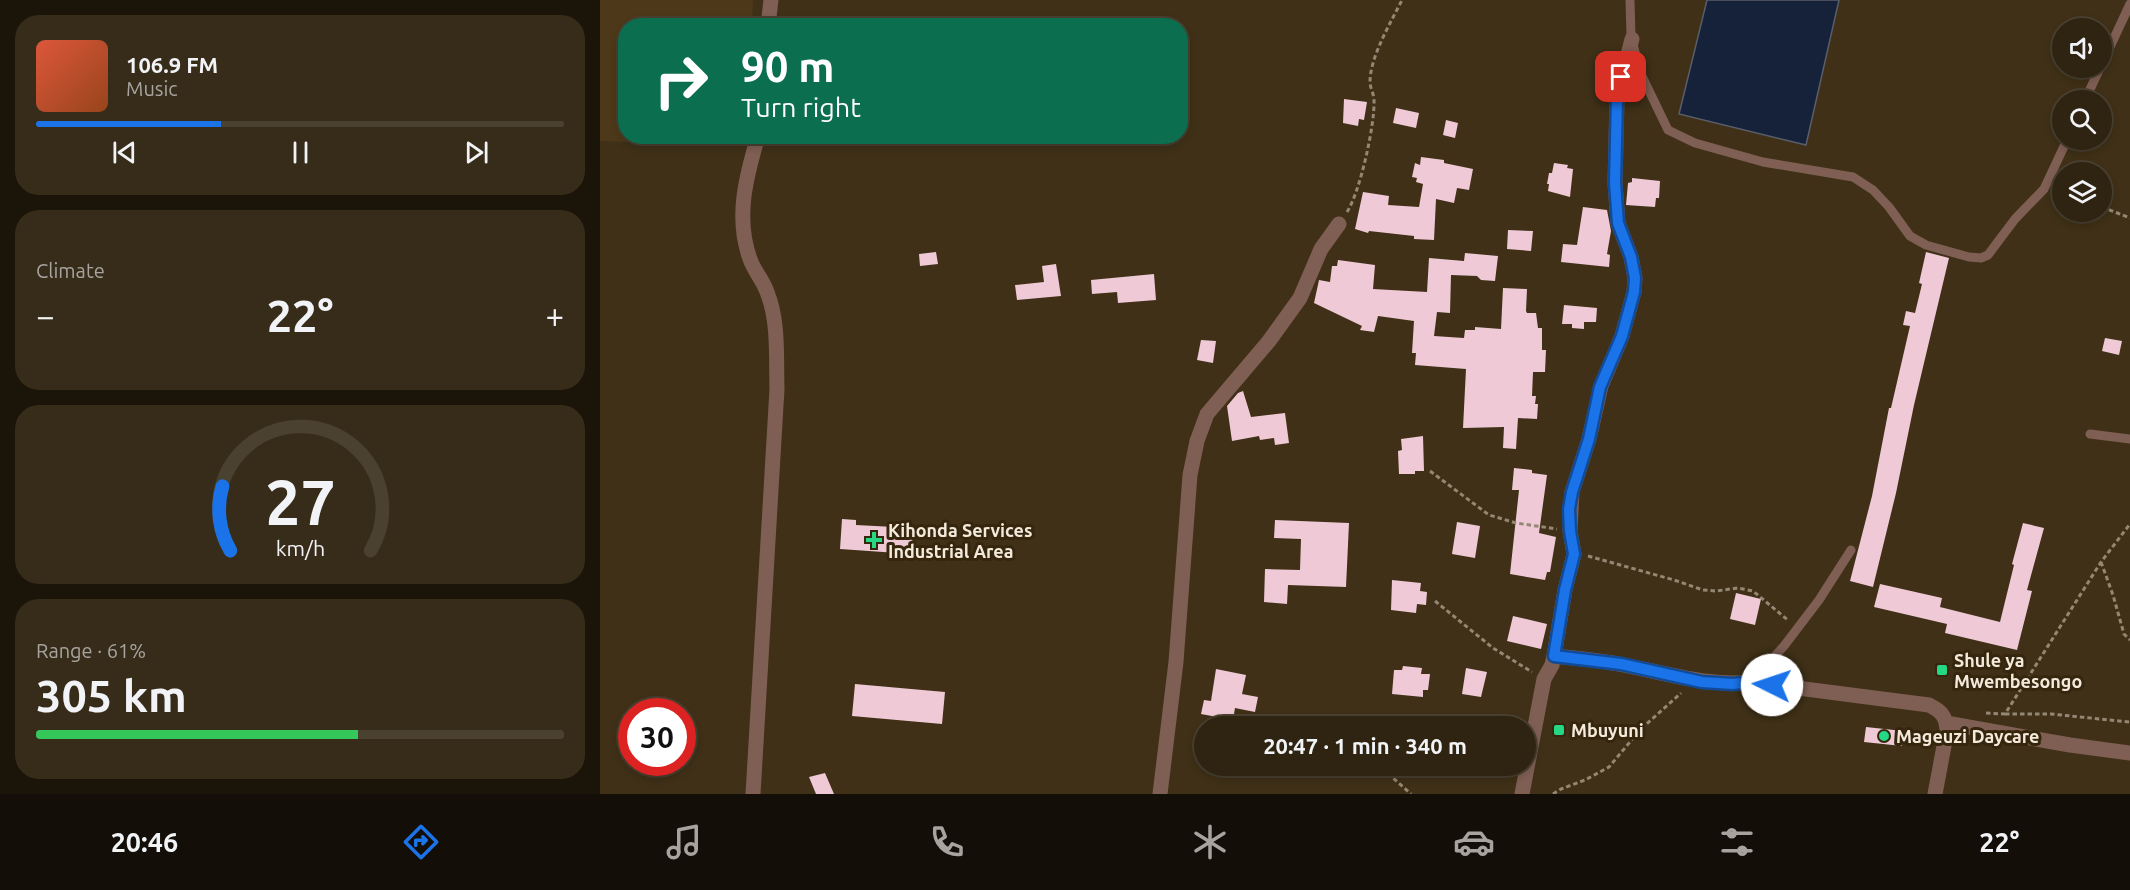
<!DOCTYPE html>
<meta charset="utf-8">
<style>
body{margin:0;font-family:Ubuntu,sans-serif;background:#372c1a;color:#f1f3f6;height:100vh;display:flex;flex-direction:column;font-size:22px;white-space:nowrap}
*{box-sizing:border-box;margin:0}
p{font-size:20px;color:#a7a49f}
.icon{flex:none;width:33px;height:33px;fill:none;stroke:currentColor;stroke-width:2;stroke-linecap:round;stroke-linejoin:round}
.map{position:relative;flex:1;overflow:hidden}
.sheet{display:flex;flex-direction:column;gap:15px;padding:15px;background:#1a1409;width:600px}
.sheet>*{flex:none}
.banner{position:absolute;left:18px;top:18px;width:570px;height:126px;border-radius:24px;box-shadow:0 3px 9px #0003,0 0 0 2px #4a4131;background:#0b6e4f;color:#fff;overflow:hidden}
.controls{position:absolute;left:1452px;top:18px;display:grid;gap:12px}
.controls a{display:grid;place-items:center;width:60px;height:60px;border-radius:50%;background:#2f2411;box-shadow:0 3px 9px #0003,0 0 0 2px #4a4131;font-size:30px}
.speed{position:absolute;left:18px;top:698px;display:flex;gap:12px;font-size:30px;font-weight:700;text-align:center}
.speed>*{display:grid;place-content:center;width:78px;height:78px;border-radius:50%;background:#2f2411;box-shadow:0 3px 9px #0003,0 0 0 2px #4a4131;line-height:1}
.speed .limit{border:9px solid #d22;background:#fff;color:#111}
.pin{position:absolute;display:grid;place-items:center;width:51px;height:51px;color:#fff;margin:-26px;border-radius:12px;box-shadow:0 3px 9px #0006}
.me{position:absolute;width:66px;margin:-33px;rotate:274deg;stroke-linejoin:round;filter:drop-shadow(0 0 4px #0008)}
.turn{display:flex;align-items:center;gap:21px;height:126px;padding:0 24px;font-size:27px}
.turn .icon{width:78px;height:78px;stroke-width:2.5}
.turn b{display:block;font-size:42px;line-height:51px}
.big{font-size:45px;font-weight:700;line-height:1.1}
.sheet .widget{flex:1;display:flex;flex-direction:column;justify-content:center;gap:9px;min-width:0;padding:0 21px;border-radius:24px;background:#372c1a}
.sheet .dial{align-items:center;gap:0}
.dial svg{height:156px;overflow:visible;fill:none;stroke:#4a4131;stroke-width:7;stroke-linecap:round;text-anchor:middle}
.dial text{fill:#f1f3f6;stroke:none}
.song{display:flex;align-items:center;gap:18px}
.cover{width:72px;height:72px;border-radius:9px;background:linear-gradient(135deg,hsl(10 70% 55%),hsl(20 70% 35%))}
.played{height:6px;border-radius:3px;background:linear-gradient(90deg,#1a73e8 35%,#4a4131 35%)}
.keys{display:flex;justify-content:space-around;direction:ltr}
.heat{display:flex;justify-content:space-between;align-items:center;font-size:33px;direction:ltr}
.charge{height:9px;border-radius:4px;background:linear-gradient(90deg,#34c759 61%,#4a4131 0)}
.trip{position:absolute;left:594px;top:716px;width:342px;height:60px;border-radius:30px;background:#2f2411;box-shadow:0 3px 9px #0003,0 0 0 2px #4a4131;font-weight:700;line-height:60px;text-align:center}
.tabs{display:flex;height:96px;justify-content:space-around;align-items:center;background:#130e07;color:#a7a49f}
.tabs .icon{width:42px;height:42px}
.tabs .selected{color:#1a73e8}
.tabs b{font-size:27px;color:#f1f3f6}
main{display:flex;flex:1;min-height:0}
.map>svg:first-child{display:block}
.built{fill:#4d3919}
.water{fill:#162239;stroke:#595e6a;stroke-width:1.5}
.building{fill:#efcad6}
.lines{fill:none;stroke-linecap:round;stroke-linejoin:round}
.path{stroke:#948774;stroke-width:3;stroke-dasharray:4.5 3;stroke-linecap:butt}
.service{stroke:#7f5e53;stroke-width:9}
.minor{stroke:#7f5e53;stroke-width:15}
.route-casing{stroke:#114b97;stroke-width:15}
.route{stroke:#1a73e8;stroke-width:10}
.poi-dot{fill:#24d886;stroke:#35260d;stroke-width:2}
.labels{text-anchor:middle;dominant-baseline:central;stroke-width:6;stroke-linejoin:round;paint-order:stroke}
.poi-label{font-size:18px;font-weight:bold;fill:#f4eadc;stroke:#35260d;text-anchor:start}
</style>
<main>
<section class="sheet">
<div class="widget">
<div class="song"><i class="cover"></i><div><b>106.9 FM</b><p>Music</p></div></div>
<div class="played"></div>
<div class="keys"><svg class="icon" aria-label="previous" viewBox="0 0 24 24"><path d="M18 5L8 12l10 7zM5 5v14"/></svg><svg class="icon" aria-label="pause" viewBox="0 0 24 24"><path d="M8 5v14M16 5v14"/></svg><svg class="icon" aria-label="next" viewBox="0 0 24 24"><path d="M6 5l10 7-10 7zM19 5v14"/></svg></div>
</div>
<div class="widget"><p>Climate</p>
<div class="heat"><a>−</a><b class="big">22°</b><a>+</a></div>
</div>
<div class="widget dial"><svg viewBox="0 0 100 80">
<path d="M14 69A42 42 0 1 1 86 69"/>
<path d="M14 69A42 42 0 0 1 10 36" stroke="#1a73e8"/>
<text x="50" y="56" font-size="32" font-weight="700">27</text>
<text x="50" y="72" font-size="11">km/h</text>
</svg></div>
<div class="widget"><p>Range · 61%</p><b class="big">305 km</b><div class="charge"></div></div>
</section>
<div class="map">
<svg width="1530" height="794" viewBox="0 0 1530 794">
<rect width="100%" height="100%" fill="#3f3017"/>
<path class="built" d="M 0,0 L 153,0 L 152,25 L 26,26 L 26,136 L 149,137 L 148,146 L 0,141 Z"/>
<path class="water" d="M 1107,0 L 1239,0 L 1206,145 L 1079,114 Z"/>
<path class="building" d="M 744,99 L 767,102 L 764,120 L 759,119 L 758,126 L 743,123 Z
M 796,108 L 819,113 L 816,128 L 793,123 Z
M 846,120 L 858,123 L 855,138 L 843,135 Z
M 821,157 L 844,160 L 844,163 L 873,169 L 869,190 L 857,188 L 854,203 L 836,199 L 834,240 L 814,239 L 814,236 L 769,231 L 768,233 L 755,229 L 763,192 L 789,196 L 788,205 L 819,207 L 823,184 L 816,182 L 817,178 L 812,177 L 815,163 L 820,165 Z
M 954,163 L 968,165 L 967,168 L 973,169 L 970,197 L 948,191 L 949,184 L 947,184 L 949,173 L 952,173 Z
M 1032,178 L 1060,181 L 1059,198 L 1056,198 L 1055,207 L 1026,205 L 1028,183 L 1032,182 Z
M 983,207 L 1007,210 L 1011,231 L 1007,254 L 1010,255 L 1009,267 L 961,262 L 963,244 L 977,245 Z
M 908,230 L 933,231 L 931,251 L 907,249 Z
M 336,252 L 338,264 L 320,266 L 319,254 Z
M 1326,252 L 1349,258 L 1314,405 L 1296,493 L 1273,587 L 1250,581 L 1272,496 L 1289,408 L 1291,408 L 1310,326 L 1303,325 L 1306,311 L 1315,313 L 1322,284 L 1319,283 Z
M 865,253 L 898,256 L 895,281 L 881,280 L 877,276 L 851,275 L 850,313 L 837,312 L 834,336 L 864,338 L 865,330 L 875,330 L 875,327 L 901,329 L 903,288 L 927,289 L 926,311 L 927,313 L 936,313 L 938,328 L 942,328 L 942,350 L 946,350 L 945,372 L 933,372 L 932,396 L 936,396 L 935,404 L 938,404 L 937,419 L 918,418 L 916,449 L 903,448 L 904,427 L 863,428 L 866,369 L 815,365 L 816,353 L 812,353 L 814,321 L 778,316 L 774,332 L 760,330 L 762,326 L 714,303 L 719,280 L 730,282 L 732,266 L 737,266 L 738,260 L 775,265 L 773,289 L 827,292 L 829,258 L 864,261 Z
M 456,264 L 461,296 L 417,300 L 415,285 L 444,282 L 442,266 Z
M 554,274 L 556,300 L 518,303 L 517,292 L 492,294 L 491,280 Z
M 964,305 L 997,308 L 996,322 L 984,322 L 984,329 L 972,328 L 972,324 L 962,324 Z
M 1505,338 L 1522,341 L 1519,355 L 1502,351 Z
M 601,340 L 616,341 L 613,363 L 597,360 Z
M 643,391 L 651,417 L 685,413 L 689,443 L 675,445 L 674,438 L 660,440 L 659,436 L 632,441 L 627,406 L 638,393 Z
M 823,436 L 824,471 L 815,471 L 815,474 L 799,474 L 798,451 L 802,450 L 801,439 Z
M 914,468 L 932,470 L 932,473 L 947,475 L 939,533 L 956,537 L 950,572 L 947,572 L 945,580 L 910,574 L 919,490 L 912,490 Z
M 242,519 L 256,520 L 256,525 L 313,528 L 312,554 L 240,549 Z
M 675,520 L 749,523 L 746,587 L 688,585 L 687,604 L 664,602 L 665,569 L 700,570 L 701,539 L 674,538 Z
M 857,522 L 880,526 L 875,558 L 852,554 Z
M 1423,523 L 1444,528 L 1427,590 L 1432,591 L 1417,650 L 1345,633 L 1347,624 L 1274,607 L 1280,584 L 1342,598 L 1340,607 L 1400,622 L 1414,565 L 1412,564 Z
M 792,580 L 821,583 L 820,591 L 827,592 L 826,605 L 817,604 L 816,613 L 791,610 Z
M 1136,593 L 1161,599 L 1155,625 L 1130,619 Z
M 913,616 L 947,624 L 941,649 L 907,641 Z
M 803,666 L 822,668 L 821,674 L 830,674 L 828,690 L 823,690 L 823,697 L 792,694 L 794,670 L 802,670 Z
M 866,668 L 887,672 L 881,697 L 862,694 Z
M 616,669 L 646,675 L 642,694 L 658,697 L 655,712 L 635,708 L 633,720 L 601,714 L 604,700 L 611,701 Z
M 255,684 L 345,692 L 342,724 L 252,716 Z
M 1266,727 L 1303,731 L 1302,746 L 1264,742 Z
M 225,773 L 234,794 L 216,794 L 209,777 Z"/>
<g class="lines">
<path class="path" d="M 1502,207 L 1530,218
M 747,212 C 760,192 775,125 774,100 C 774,94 770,88 770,82 C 770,57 791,22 802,0
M 830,471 L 889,515 L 916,523 L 957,529
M 988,556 L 1074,580 L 1103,590 L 1116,591 L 1138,588 L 1153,591 L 1189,621
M 1501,562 L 1513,595 L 1524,634 L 1530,640
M 835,601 L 893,648 L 932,672
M 1386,713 L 1405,714 L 1501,562 L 1530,524
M 1405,714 L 1451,714 L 1530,722
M 787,765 L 793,778 L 811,794
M 953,794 L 961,789 L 985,780 L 1009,767 L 1040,730 L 1081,693"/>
<path class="service" d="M 1030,0 L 1031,36 L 1040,72 L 1068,130 L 1095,143 L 1163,162 L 1253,177 L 1273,190 L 1289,207 L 1310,236 L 1326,245 L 1369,257 L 1381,258 L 1388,255 L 1415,219 L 1444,189 L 1467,140
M 1502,64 L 1530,4
M 1485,100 L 1500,68
M 1490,434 L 1530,439
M 1151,682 L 1184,646 L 1219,600 L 1251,550"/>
<path class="minor" d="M 168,26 L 171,0
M 954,656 L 965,590 L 974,554 L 970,531 L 972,492 L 989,439 L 1001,386 L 1022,336 L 1034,292 L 1035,278 L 1031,257 L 1018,223 L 1015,183 L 1017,98 L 1032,39
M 1346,723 L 1470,745 L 1530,753
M 153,794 L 177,389 C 176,358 179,321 167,292 C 163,280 154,271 150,259 C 135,218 146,177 158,136
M 560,794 L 576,662 L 590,475 L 597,441 L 607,414 L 669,341 L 700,298 L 721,249 L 739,224
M 922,794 L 944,679 L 952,665 L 954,656 C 975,658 997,660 1018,664 C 1063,672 1105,687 1151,682 L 1329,705 C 1341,711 1346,716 1347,730 L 1335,794"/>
</g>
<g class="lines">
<defs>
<path id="route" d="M 1021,77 L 1017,98 L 1015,183 L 1018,223 L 1031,257 L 1035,278 L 1034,292 L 1022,336 L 1000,387 L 989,439 L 972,492 L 969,509 L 970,531 L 974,554 L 965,590 L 954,656 L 1021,664 L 1102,682 L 1133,684 L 1151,682 L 1172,685"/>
</defs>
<use href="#route" class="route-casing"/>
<use href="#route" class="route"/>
</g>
<g class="poi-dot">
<path d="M271 531h6v6h6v6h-6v6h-6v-6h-6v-6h6z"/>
<rect x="1336" y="664" width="12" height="12" rx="3"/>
<rect x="953" y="724" width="12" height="12" rx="3"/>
<circle cx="1284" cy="736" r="6"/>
</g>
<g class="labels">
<g class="poi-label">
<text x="288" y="530">Kihonda Services<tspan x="288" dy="21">Industrial Area</tspan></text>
<text x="1354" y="660">Shule ya<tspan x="1354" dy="21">Mwembesongo</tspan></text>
<text x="971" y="730">Mbuyuni</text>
<text x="1296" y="736">Mageuzi Daycare</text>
</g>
</g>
</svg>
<div class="controls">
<a><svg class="icon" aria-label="sound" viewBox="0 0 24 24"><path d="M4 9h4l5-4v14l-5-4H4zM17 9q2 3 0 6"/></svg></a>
<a><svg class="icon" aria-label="search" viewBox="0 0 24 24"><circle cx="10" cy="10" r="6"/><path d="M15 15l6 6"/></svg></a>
<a><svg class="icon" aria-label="layers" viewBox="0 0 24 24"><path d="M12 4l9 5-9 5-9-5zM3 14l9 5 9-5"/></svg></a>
</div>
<div class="speed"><div class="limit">30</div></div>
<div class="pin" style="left:1021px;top:77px;background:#d93025"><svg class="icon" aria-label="arrive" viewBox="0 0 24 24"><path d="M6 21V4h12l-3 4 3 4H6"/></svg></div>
<svg class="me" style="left:1172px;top:685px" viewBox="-20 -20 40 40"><circle r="19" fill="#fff"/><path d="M0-13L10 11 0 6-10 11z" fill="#1a73e8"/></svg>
<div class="trip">20:47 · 1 min · 340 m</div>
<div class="banner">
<div class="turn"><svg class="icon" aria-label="right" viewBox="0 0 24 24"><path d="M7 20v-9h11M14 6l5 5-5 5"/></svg><div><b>90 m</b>Turn right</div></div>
</div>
</div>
</main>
<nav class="tabs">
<b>20:46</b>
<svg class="icon selected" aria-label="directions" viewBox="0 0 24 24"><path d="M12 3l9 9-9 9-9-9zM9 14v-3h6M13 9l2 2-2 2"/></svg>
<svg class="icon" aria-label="music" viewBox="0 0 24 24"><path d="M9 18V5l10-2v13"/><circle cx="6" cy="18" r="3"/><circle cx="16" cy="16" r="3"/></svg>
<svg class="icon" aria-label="phone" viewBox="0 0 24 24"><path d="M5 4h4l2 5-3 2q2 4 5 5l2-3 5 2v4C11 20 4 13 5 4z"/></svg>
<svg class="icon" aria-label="climate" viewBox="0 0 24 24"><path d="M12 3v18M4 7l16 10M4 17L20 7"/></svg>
<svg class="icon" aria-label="car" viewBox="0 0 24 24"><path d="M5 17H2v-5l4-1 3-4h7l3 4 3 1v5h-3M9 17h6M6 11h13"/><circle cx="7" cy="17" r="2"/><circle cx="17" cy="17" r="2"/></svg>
<svg class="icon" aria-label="filters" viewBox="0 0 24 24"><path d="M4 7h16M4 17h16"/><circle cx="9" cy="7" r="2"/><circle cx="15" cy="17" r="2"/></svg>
<b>22°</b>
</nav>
